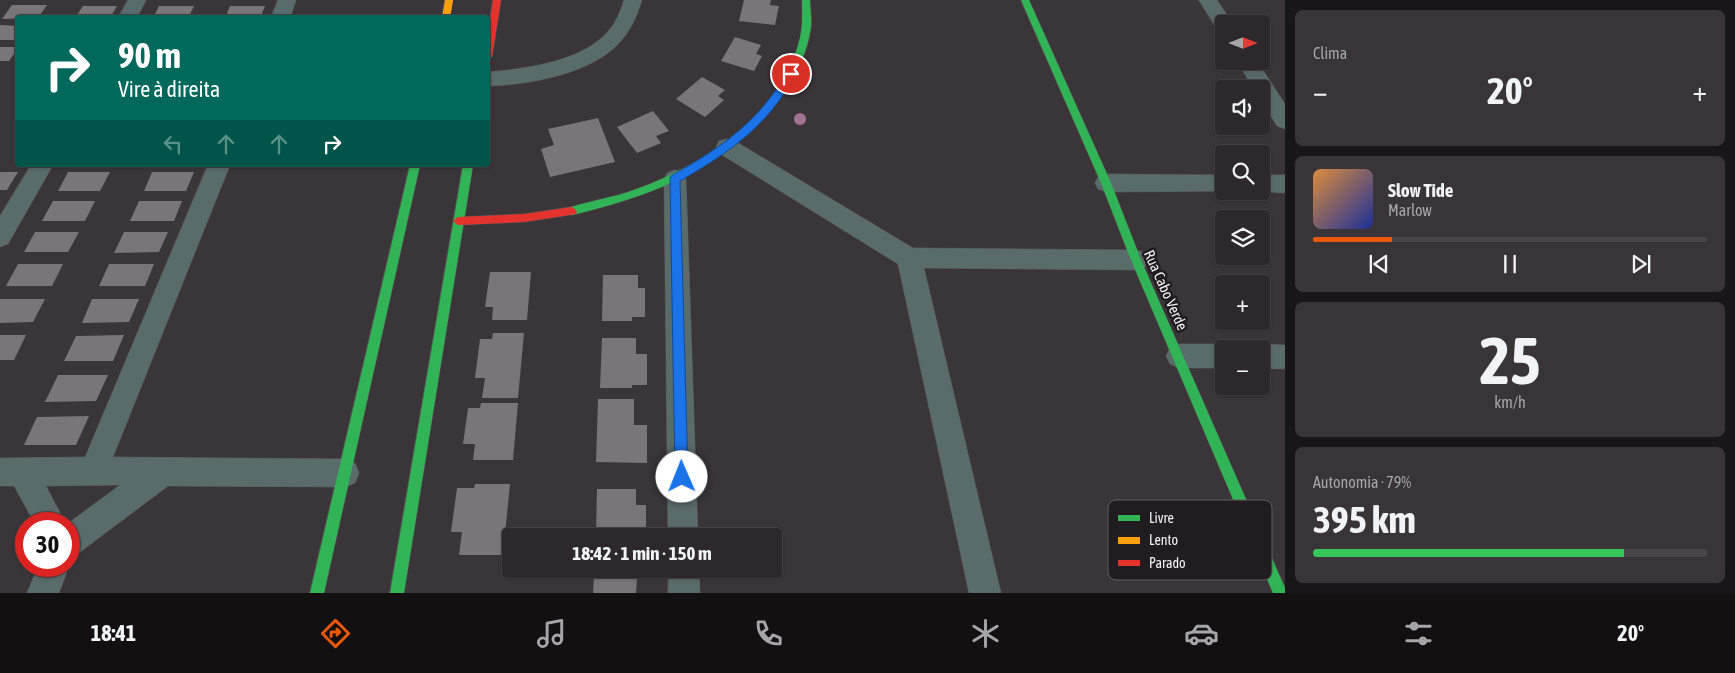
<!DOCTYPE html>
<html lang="pt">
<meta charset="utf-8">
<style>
body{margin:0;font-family:"Asap Condensed",sans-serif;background:#383437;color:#f1f3f6;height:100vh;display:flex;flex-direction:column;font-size:19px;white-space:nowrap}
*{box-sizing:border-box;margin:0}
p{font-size:16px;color:#a6a6a9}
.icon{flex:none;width:28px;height:28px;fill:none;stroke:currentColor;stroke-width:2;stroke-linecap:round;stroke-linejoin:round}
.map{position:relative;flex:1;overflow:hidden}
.details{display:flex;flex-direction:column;gap:10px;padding:10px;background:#181618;width:450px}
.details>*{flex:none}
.hud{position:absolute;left:15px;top:15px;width:475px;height:152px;border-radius:5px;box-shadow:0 1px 4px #0004,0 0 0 1px #484447;background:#00695c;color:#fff;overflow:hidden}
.needle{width:32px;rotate:90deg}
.buttons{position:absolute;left:1215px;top:15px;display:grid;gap:10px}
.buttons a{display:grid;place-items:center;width:55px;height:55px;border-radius:5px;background:#2c282b;box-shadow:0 1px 4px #0004,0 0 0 1px #484447;font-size:25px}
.speed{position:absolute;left:15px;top:512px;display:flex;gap:10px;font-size:25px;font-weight:700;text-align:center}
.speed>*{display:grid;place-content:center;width:65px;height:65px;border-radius:50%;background:#2c282b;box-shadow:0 1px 4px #0004,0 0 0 1px #484447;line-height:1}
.speed .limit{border:8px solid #d22;background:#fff;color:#111}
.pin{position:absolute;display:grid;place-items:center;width:42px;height:42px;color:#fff;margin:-21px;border:2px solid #fff;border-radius:50%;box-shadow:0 1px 5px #0007}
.me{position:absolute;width:55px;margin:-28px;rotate:359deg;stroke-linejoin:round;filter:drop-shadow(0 0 4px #0008)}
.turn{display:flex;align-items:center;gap:18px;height:105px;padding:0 20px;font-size:22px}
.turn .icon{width:65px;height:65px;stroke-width:2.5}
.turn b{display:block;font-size:35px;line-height:42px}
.lanes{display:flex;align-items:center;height:48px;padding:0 20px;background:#0003;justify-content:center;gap:25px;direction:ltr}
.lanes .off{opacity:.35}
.big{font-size:38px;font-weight:700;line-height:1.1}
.details .card{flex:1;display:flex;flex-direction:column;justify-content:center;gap:8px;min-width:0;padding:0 18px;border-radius:8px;background:#383437}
.details .dial{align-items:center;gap:0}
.dial b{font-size:65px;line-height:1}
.song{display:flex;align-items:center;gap:15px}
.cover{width:60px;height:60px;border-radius:8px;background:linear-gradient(135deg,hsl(30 70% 55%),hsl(230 70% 35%))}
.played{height:5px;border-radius:2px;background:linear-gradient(90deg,#ea580c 20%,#484447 20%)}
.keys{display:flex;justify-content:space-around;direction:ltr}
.heat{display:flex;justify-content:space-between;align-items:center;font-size:28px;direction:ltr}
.charge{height:8px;border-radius:4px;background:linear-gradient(90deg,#34c759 79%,#484447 0)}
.trip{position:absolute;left:502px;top:528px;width:280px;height:50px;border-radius:5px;background:#2c282b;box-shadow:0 1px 4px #0004,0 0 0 1px #484447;font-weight:700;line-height:50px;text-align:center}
.menu{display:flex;height:80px;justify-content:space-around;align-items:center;background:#121011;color:#a6a6a9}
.menu .icon{width:35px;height:35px}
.menu .selected{color:#ea580c}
.menu b{font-size:22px;color:#f1f3f6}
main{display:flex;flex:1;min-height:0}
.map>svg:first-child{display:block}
.building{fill:#7a7579}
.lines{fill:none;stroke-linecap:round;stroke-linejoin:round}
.street-casing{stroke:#575456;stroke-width:1}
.fast-casing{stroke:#575456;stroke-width:1}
.slow-casing{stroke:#575456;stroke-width:1}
.jam-casing{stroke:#575456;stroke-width:1}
.street{fill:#5a6b6c;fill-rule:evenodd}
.fast{fill:#30b455;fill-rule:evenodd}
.slow{fill:#ff9f0a;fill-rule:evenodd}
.jam{fill:#e5322d;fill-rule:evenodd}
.tree{fill:#a07393}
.route{fill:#1a73e8;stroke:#114b97}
.labels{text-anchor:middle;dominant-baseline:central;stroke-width:5;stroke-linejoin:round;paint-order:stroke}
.street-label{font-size:15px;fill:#f7f0f4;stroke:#211c1f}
.key{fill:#211c1f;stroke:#615c5f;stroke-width:1}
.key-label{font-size:14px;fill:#f7f0f4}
</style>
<main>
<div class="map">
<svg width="1285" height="593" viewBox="0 0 1285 593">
<rect width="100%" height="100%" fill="#3a3539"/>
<path class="building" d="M 744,0 L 771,0 L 770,5 L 779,6 L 775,25 L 739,21 Z
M 12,5 L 47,5 L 38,18 L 2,19 Z
M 83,6 L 117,6 L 110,18 L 75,18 Z
M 159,6 L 194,6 L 188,18 L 153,18 Z
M 230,6 L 265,6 L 260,18 L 225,18 Z
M 0,25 L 18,26 L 18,40 L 0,40 Z
M 735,37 L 761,45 L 756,54 L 762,56 L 754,71 L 721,61 Z
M 0,47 L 18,47 L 18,48 L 9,61 L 0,61 Z
M 702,77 L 725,90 L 718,96 L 724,100 L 705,117 L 676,99 Z
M 653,111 L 669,131 L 656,136 L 661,143 L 637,153 L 617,127 Z
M 598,118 L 615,162 L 550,177 L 541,149 L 554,145 L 548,129 Z
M 0,172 L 18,172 L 7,190 L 0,190 Z
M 68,172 L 110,172 L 100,191 L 58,191 Z
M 152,172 L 194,172 L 186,191 L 144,191 Z
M 53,201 L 95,201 L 85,221 L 42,221 Z
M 139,201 L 182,201 L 174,221 L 130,221 Z
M 35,232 L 79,232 L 68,252 L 24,252 Z
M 124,232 L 168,232 L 159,252 L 114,253 Z
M 18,264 L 63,264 L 52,286 L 6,286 Z
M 109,264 L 154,264 L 145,286 L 99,286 Z
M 490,272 L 531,272 L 527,320 L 492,320 L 493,307 L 485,307 Z
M 603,275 L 638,275 L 638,288 L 645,288 L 645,317 L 632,317 L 632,321 L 602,321 Z
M 0,299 L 45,299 L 33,322 L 0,323 Z
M 92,299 L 139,299 L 129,322 L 82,323 Z
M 493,333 L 524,333 L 518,398 L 482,398 L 485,378 L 475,378 L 480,339 L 492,339 Z
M 0,335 L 26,335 L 14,360 L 0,360 Z
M 124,335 L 113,361 L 64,361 L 76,336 Z
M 602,338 L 636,338 L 636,354 L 647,354 L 647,385 L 632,385 L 632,388 L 600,388 Z
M 58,375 L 108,375 L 96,401 L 45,402 Z
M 598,399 L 634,399 L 634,425 L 647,425 L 647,463 L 596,462 Z
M 481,403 L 518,403 L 513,460 L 473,460 L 475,444 L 463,444 L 468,408 L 480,408 Z
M 89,416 L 76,445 L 24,445 L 37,417 Z
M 475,484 L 510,484 L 503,555 L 459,555 L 462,532 L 451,532 L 457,488 L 474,488 Z
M 597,489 L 636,489 L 636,505 L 646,505 L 646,536 L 596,536 Z
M 594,577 L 637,578 L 636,593 L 593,593 Z"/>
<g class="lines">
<defs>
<path id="street" d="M 128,0 L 146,0 L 137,18 L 118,18 Z
M 278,0 L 296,0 L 290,18 L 271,18 Z
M 624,0 L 642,0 C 637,16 632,28 621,41 C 593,74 528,85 488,86 L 488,72 C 529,68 596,61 617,18 C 620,12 622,6 624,0 Z
M 1199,0 L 1217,0 L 1233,24 L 1224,24 L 1224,31 L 1217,29 Z
M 1237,61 L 1257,61 L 1285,104 L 1285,129 L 1277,126 L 1261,100 L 1261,89 L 1254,89 Z
M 727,139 L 735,141 L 913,248 L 1136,250 L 1145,253 L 1148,260 L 1145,267 L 1136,270 L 924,268 L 1001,593 L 969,593 L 898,264 L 719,153 L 716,147 L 719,141 Z
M 31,165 L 53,165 L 8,244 L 0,247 L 0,216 Z
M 208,165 L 230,165 L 113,457 L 345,459 L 355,463 L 359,473 L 355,483 L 345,487 L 168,486 L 80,552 L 69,556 L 67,524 L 120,485 L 46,486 L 66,524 L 35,524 L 14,486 L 0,486 L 0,458 L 85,457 Z
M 675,170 L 683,173 L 686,179 L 698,536 L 668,536 L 664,179 L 667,173 Z
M 1106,174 L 1224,175 L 1224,191 L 1229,191 L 1106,192 L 1098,189 L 1095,183 L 1098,177 Z
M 1261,175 L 1285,175 L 1285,193 L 1256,191 L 1261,191 Z
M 1179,344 L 1224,344 L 1234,349 L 1224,349 L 1224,368 L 1179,368 L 1170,364 L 1166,356 L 1170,348 Z
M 1261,344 L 1285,345 L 1285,369 L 1261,368 L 1261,349 L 1251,349 Z
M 69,565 L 69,566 L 59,593 L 27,593 L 38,566 L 69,566 Z
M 669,569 L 699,569 L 700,593 L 668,593 Z"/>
<path id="fast" d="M 802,0 L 810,0 C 810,9 812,18 811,27 C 808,51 796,76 781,96 C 729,167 655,195 572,215 L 568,214 L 567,211 L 568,208 C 589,201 611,198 631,191 C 701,167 782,115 800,38 C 803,25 802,13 802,0 Z
M 1021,0 L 1029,0 L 1111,183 L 1141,260 L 1285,588 L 1285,593 L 1273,593 L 1131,260 L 1101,183 Z
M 410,165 L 420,165 L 324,593 L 310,593 Z
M 463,165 L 473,165 L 404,593 L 390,593 Z"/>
<path id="slow" d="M 445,0 L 453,0 L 450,18 L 442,18 Z"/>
<path id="jam" d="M 493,0 L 501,0 L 492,57 L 488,60 L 488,33 Z
M 572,207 L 577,211 L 576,214 L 524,222 L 458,225 L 453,221 L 458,217 L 524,214 Z"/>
</defs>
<use href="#street" class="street-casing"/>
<use href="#fast" class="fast-casing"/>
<use href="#slow" class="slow-casing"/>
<use href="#jam" class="jam-casing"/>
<use href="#street" class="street"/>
<use href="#fast" class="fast"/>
<use href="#slow" class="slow"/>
<use href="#jam" class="jam"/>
</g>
<circle class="tree" cx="800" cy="119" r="6"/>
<path class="route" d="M 791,70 L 795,74 C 770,125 728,153 680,181 L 688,477 L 686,481 L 682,483 L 677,481 L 675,477 L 670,179 L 671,176 C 722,147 758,123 788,71 Z"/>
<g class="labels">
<g class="street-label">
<text transform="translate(1166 290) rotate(66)">Rua Cabo Verde</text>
</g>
</g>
<rect x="1108" y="500" width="164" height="80" rx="8" class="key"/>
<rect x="1118" y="515" width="22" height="6" fill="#30b455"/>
<rect x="1118" y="537" width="22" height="7" fill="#ff9f0a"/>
<rect x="1118" y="560" width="22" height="6" fill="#e5322d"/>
<g class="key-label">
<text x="1149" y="523">Livre</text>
<text x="1149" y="545">Lento</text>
<text x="1149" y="568">Parado</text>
</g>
</svg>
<div class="buttons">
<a><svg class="needle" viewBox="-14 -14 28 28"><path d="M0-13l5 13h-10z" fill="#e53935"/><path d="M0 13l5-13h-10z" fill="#a6a6a9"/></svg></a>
<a><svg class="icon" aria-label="sound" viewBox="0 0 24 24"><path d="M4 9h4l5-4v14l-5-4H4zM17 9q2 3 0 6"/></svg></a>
<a><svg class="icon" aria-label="search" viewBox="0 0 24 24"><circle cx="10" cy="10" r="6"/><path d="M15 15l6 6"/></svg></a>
<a><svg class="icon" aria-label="layers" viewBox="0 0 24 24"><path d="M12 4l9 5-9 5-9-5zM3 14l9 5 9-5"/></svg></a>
<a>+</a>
<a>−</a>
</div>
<div class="speed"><div class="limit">30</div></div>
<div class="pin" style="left:791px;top:74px;background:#d93025"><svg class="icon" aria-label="arrive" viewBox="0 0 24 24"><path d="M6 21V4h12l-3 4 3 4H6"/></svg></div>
<svg class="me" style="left:682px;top:477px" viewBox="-20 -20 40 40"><circle r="19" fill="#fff"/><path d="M0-13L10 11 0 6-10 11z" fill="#1a73e8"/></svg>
<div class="trip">18:42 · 1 min · 150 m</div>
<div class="hud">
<div class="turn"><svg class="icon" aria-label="right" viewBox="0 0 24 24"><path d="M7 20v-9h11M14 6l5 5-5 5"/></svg><div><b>90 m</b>Vire à direita</div></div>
<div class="lanes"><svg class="icon off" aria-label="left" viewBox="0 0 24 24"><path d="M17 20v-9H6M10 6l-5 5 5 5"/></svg><svg class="icon off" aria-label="ahead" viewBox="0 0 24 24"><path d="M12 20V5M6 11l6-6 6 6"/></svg><svg class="icon off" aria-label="ahead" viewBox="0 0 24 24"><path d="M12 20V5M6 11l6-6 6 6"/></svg><svg class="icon" aria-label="right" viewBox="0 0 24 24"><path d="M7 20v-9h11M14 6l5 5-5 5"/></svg></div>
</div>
</div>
<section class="details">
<div class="card"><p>Clima</p>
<div class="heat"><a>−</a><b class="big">20°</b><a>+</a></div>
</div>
<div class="card">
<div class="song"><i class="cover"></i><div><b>Slow Tide</b><p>Marlow</p></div></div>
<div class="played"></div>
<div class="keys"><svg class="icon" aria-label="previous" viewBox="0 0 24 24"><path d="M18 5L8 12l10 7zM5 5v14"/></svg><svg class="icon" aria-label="pause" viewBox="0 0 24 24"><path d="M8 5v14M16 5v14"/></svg><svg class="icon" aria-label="next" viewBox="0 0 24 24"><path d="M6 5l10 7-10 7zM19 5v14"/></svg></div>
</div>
<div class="card dial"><b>25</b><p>km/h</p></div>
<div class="card"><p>Autonomia · 79%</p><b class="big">395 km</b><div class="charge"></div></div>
</section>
</main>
<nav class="menu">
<b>18:41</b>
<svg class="icon selected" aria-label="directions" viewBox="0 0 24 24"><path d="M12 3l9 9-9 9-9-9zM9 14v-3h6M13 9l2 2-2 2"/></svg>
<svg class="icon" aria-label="music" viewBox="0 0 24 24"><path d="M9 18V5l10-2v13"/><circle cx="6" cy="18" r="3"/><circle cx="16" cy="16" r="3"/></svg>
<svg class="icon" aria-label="phone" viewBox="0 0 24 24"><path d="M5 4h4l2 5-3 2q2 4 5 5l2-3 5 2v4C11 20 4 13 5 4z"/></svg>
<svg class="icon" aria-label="climate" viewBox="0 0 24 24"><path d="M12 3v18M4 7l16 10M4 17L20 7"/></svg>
<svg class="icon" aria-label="car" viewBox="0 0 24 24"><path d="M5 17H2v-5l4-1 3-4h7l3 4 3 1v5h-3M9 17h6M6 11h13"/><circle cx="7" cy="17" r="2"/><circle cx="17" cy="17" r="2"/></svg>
<svg class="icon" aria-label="filters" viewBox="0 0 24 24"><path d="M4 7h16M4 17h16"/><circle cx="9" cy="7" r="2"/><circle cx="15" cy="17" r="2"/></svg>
<b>20°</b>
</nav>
